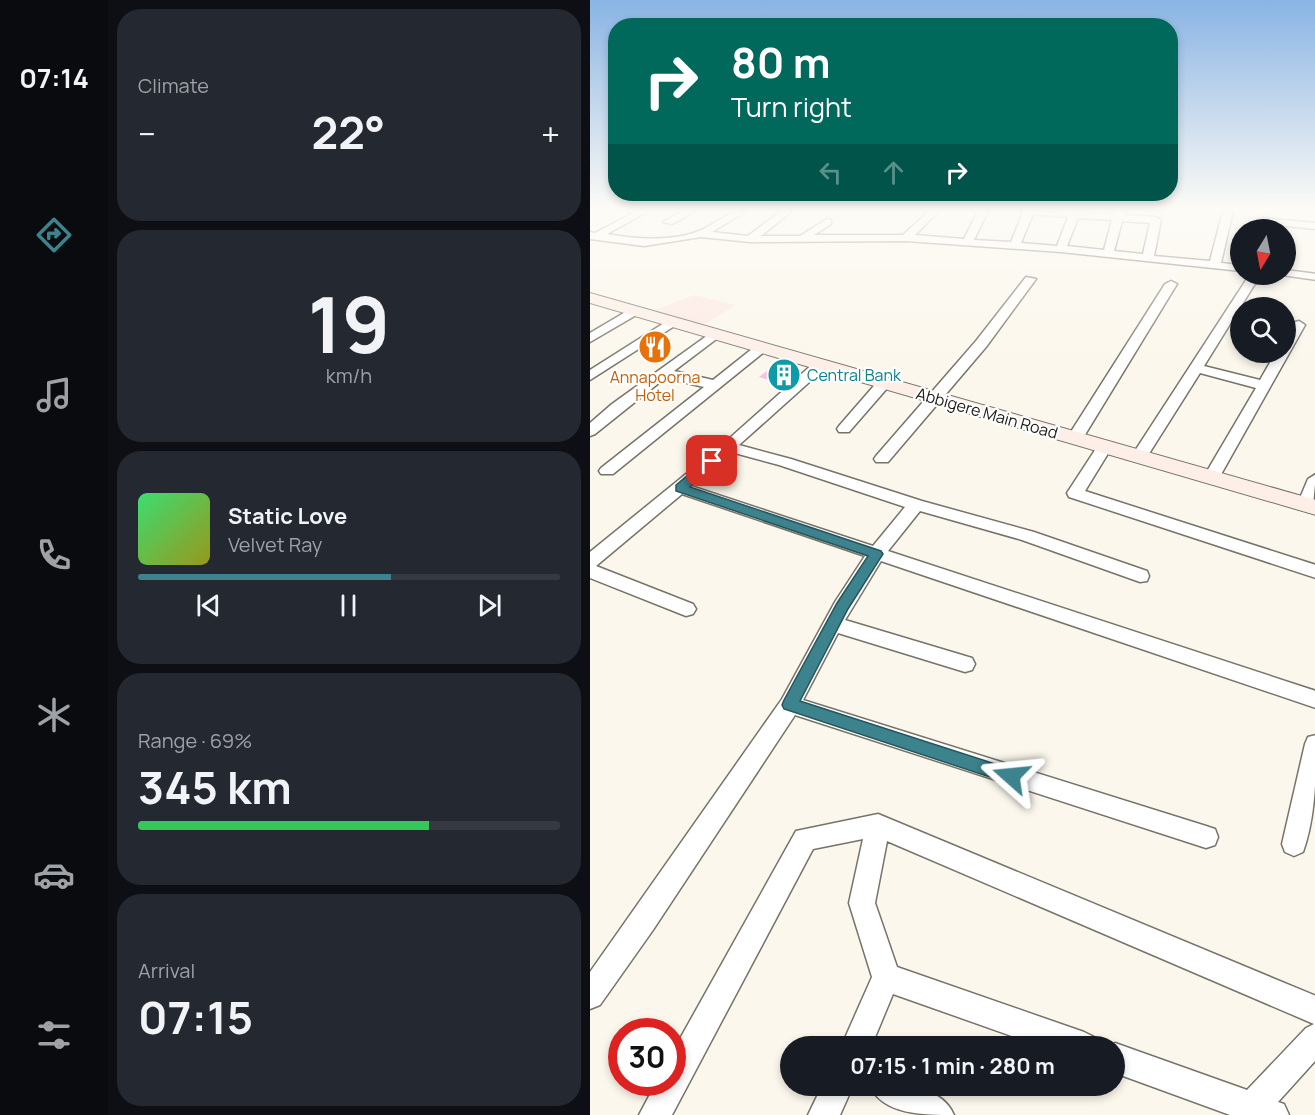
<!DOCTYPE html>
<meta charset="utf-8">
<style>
body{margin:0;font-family:Manrope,sans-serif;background:#242831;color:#f1f3f6;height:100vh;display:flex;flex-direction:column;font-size:22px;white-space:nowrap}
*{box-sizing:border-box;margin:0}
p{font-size:20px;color:#9ea1a6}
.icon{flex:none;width:33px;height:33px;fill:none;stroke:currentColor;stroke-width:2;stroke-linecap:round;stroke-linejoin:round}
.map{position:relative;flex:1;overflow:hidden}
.side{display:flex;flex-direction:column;gap:9px;padding:9px;background:#0d0f14;width:482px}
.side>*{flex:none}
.banner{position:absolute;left:18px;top:18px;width:570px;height:183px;border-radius:24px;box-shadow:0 3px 9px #0003;background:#00695c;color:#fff;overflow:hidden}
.needle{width:39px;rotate:190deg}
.tools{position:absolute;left:640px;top:219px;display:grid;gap:12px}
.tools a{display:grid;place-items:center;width:66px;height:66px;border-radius:50%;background:#171b24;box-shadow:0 3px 9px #0003;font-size:30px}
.speed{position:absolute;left:18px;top:1018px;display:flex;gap:12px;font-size:30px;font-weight:700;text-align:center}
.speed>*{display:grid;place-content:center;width:78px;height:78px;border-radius:50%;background:#171b24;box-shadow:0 3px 9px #0003;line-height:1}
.speed .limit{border:9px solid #d22;background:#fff;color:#111}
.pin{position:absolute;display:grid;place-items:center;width:51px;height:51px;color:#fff;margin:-26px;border-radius:12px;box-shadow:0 3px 9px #0006}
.me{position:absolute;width:66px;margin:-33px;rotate:288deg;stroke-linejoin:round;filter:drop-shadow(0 0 4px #0008)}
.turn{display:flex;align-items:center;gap:21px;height:126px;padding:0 24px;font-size:27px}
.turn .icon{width:78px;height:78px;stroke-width:2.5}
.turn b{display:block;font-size:42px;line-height:51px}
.lanes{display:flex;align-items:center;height:57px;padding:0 24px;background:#0003;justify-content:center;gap:30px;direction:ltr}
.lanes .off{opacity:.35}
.big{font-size:45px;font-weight:700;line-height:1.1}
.side .card{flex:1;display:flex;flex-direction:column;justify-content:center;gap:9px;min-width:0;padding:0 21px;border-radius:24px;background:#242831}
.side .dial{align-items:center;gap:0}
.dial b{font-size:78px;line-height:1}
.song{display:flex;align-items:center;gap:18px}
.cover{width:72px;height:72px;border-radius:9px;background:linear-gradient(135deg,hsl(140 70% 55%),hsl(60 70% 35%))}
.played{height:6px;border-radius:3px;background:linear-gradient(90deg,#3c838d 60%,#363941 60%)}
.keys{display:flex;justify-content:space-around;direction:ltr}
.heat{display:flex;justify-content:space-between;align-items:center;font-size:33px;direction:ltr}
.charge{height:9px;border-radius:4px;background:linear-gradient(90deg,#34c759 69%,#363941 0)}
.trip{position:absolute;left:190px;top:1036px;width:345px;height:60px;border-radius:30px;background:#171b24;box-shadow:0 3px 9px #0003;font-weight:700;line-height:60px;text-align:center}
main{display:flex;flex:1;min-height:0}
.dock{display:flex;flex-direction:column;width:108px;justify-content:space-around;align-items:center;background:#090b0e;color:#9ea1a6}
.dock .icon{width:42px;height:42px}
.dock .on{color:#3c838d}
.dock b{font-size:27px;color:#f1f3f6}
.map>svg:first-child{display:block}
.commercial{fill:#fde8e2}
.building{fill:#f4c4e0}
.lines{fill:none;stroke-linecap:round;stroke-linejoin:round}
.minor-casing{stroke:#767369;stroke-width:3}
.secondary-casing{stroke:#767369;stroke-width:2}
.minor{fill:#fff;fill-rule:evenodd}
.secondary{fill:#fdeee8;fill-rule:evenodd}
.route{fill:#3c838d;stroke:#27555c;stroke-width:1.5}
.labels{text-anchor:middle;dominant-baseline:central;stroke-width:4.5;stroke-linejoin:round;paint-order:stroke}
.far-culture-label{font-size:16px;fill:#0d838f;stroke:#fff;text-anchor:start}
.far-food-label{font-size:16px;fill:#c56008;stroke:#fff}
.far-street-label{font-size:16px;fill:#1c1b17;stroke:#fff}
</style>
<main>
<nav class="dock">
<b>07:14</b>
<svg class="icon on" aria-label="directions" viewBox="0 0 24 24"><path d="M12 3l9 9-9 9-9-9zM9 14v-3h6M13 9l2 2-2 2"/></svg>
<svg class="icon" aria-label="music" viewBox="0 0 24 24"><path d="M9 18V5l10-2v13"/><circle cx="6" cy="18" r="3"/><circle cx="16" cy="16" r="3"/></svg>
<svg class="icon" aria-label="phone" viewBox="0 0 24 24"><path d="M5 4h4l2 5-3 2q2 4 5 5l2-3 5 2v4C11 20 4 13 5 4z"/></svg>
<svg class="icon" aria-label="climate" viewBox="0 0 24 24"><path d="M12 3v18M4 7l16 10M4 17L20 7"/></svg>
<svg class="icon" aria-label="car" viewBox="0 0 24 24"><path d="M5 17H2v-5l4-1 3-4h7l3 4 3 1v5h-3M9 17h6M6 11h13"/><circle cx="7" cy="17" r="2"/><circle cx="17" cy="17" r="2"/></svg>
<svg class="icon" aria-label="filters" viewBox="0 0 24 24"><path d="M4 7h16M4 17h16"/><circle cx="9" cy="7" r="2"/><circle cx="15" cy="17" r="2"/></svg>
</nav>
<section class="side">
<div class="card"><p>Climate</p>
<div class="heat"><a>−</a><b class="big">22°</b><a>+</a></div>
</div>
<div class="card dial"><b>19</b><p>km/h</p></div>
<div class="card">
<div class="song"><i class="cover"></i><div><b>Static Love</b><p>Velvet Ray</p></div></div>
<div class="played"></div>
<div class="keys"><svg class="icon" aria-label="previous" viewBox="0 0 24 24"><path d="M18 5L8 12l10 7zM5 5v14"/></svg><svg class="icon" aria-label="pause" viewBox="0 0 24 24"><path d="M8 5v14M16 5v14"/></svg><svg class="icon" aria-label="next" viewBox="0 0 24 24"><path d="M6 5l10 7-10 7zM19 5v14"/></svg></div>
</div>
<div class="card"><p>Range · 69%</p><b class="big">345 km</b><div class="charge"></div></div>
<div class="card"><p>Arrival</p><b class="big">07:15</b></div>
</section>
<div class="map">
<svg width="726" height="1115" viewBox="0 0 726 1115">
<rect width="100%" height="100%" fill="#fbf7ec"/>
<path class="commercial" d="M 104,295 L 146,305 L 106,329 L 55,314 Z"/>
<path class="building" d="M 186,364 L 212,371 L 195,385 L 169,377 Z"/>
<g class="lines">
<defs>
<path id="minor" d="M 47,211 L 59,211 L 17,234 C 45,239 82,242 109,231 C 126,224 137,211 156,211 L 122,232 L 158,236 L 191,211 L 202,211 L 171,236 L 210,236 L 237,219 L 241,220 L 241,224 L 224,235 L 313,235 L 339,211 L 349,211 L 325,235 L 374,239 L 388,211 L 398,211 L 384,240 L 421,242 L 433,213 L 430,211 L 524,214 L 525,211 L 535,211 L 534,215 L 566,217 L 571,220 L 564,256 L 620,261 L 633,211 L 643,211 L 631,263 L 651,265 L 651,271 L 471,252 L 316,241 L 160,242 L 111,237 L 54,246 L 0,239 L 0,232 L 5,233 ZM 443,214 L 478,217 L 467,246 L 431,243 ZM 488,218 L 522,220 L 514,250 L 477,246 ZM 532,221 L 560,223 L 553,254 L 524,251 Z
M 93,211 L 105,211 L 82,224 L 73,222 Z
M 673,218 L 726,223 L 726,229 L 678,224 L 677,230 L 667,230 L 668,221 Z
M 696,270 L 726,274 L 726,280 L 692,275 L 696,274 Z
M 660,274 L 671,274 L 614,366 L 670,380 L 686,352 L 696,352 L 696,337 L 705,322 L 709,321 L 715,325 L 629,478 L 621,483 L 613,478 L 666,388 L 610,373 L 555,460 L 543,460 L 541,457 Z
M 436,277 L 446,279 L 396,347 L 298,462 L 286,462 L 284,459 L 286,456 L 386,341 Z
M 581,281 L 587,284 L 493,438 L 490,441 L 480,441 L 477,438 L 575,284 Z
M 44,307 L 50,311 L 48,314 L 0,342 L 0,333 Z
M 82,318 L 86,319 L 86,325 L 0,380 L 0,370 Z
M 125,330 L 129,331 L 129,337 L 84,371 L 123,380 L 167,345 L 177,345 L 179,348 L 23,474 L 11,474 L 9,471 L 11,468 L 114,387 L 75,378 L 5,434 L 0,436 L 0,423 L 22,404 Z
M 230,361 L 237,365 L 235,368 L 149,445 L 201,459 L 332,501 L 444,532 L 557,571 L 559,576 L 557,581 L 550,582 L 432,540 L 330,511 L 298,551 L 726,691 L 726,708 L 291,561 L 255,620 L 382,658 L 385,664 L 382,670 L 375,672 L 248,633 L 213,700 L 616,826 L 625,829 L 628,837 L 625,845 L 616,848 L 205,715 L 63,930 L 10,1005 L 0,1009 L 0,972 L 192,699 L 245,602 L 275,556 L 92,494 L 6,566 L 103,604 L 106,609 L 103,614 L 96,616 L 0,578 L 0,552 L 133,444 L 225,362 ZM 141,452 L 189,465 L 315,507 L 283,546 L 101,486 Z
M 294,379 L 301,383 L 299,386 L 259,432 L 249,432 L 247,429 L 249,426 L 289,380 Z
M 514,442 L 522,447 L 495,491 L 726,565 L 726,578 L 479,497 L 477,493 L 509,444 Z
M 726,474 L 723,505 L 715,510 L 709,509 L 707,505 L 718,479 Z
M 726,735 C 726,774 726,816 713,852 L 704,856 L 695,852 L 692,844 L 715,744 L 718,737 Z
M 288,814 L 726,996 L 726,1060 L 688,1102 L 694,1104 L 699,1115 L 640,1115 L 525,1073 L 525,1047 L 516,1047 L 525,1043 L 657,1090 L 716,1028 L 724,1024 L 297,841 L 285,903 L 307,967 L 494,1032 L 504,1037 L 509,1047 L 453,1047 L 303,994 L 281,1047 L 251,1047 L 282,977 L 259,903 L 273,839 L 223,849 L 82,1115 L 49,1115 L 66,1083 L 82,1083 L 82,1053 L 206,831 Z
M 232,1086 L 263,1086 L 250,1115 L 218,1115 Z
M 280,1086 C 309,1086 350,1083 364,1115 C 334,1115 293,1115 280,1086 Z"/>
<path id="secondary" d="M 0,293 L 726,500 L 726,515 L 0,303 Z"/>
</defs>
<use href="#minor" class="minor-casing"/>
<use href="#secondary" class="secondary-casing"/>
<use href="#minor" class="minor"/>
<use href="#secondary" class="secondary"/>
</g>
<linearGradient id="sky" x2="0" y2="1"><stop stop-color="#89b4e4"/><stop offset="0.57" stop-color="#fdfbf6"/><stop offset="1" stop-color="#fdfbf6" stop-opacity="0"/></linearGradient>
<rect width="726" height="367" fill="url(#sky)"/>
<path class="route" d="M 118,458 L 128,461 L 100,487 L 291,551 L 293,554 L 258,609 L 210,701 L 427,771 L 430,776 L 427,782 L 421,784 L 194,709 L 192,705 L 194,700 L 247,603 L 278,556 L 86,491 L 86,485 Z"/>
<defs>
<symbol id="restaurant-disc" viewBox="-11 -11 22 22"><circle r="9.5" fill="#e8710a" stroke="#fff"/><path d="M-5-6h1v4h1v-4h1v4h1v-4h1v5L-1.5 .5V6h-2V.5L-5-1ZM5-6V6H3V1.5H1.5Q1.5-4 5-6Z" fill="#fff"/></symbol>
<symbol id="building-disc" viewBox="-11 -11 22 22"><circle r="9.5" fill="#0f9aa8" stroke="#fff"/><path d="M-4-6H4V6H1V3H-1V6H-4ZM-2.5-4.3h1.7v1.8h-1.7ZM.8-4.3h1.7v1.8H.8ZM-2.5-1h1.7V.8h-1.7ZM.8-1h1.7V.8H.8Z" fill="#fff"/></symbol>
</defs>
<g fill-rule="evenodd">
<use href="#restaurant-disc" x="46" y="328" width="38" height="38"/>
<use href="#building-disc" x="175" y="356" width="38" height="38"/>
</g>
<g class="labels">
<g class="far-culture-label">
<text x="217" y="375">Central Bank</text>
</g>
<g class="far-food-label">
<text x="65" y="377">Annapoorna<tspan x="65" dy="18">Hotel</tspan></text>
</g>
<g class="far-street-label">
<text transform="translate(397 413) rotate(16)">Abbigere Main Road</text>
</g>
</g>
</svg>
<div class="tools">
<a><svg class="needle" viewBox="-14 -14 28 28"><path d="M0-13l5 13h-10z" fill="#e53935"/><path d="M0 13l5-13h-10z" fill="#9ea1a6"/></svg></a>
<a><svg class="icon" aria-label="search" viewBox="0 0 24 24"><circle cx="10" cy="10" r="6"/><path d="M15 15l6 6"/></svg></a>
</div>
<div class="speed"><div class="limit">30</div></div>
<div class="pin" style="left:122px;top:461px;background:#d93025"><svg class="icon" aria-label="arrive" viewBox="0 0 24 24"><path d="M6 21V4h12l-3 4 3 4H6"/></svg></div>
<svg class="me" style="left:421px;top:776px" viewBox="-20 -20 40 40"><path d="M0-17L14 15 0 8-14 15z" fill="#3c838d" stroke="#fff" stroke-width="4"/></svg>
<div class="trip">07:15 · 1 min · 280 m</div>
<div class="banner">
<div class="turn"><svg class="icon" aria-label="right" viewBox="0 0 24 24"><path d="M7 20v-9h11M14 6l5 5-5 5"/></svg><div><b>80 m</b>Turn right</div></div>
<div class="lanes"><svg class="icon off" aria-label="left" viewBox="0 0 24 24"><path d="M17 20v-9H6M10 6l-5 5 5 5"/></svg><svg class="icon off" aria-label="ahead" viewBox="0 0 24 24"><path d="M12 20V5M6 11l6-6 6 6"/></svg><svg class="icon" aria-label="right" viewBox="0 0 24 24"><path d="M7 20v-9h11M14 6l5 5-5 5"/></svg></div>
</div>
</div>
</main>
